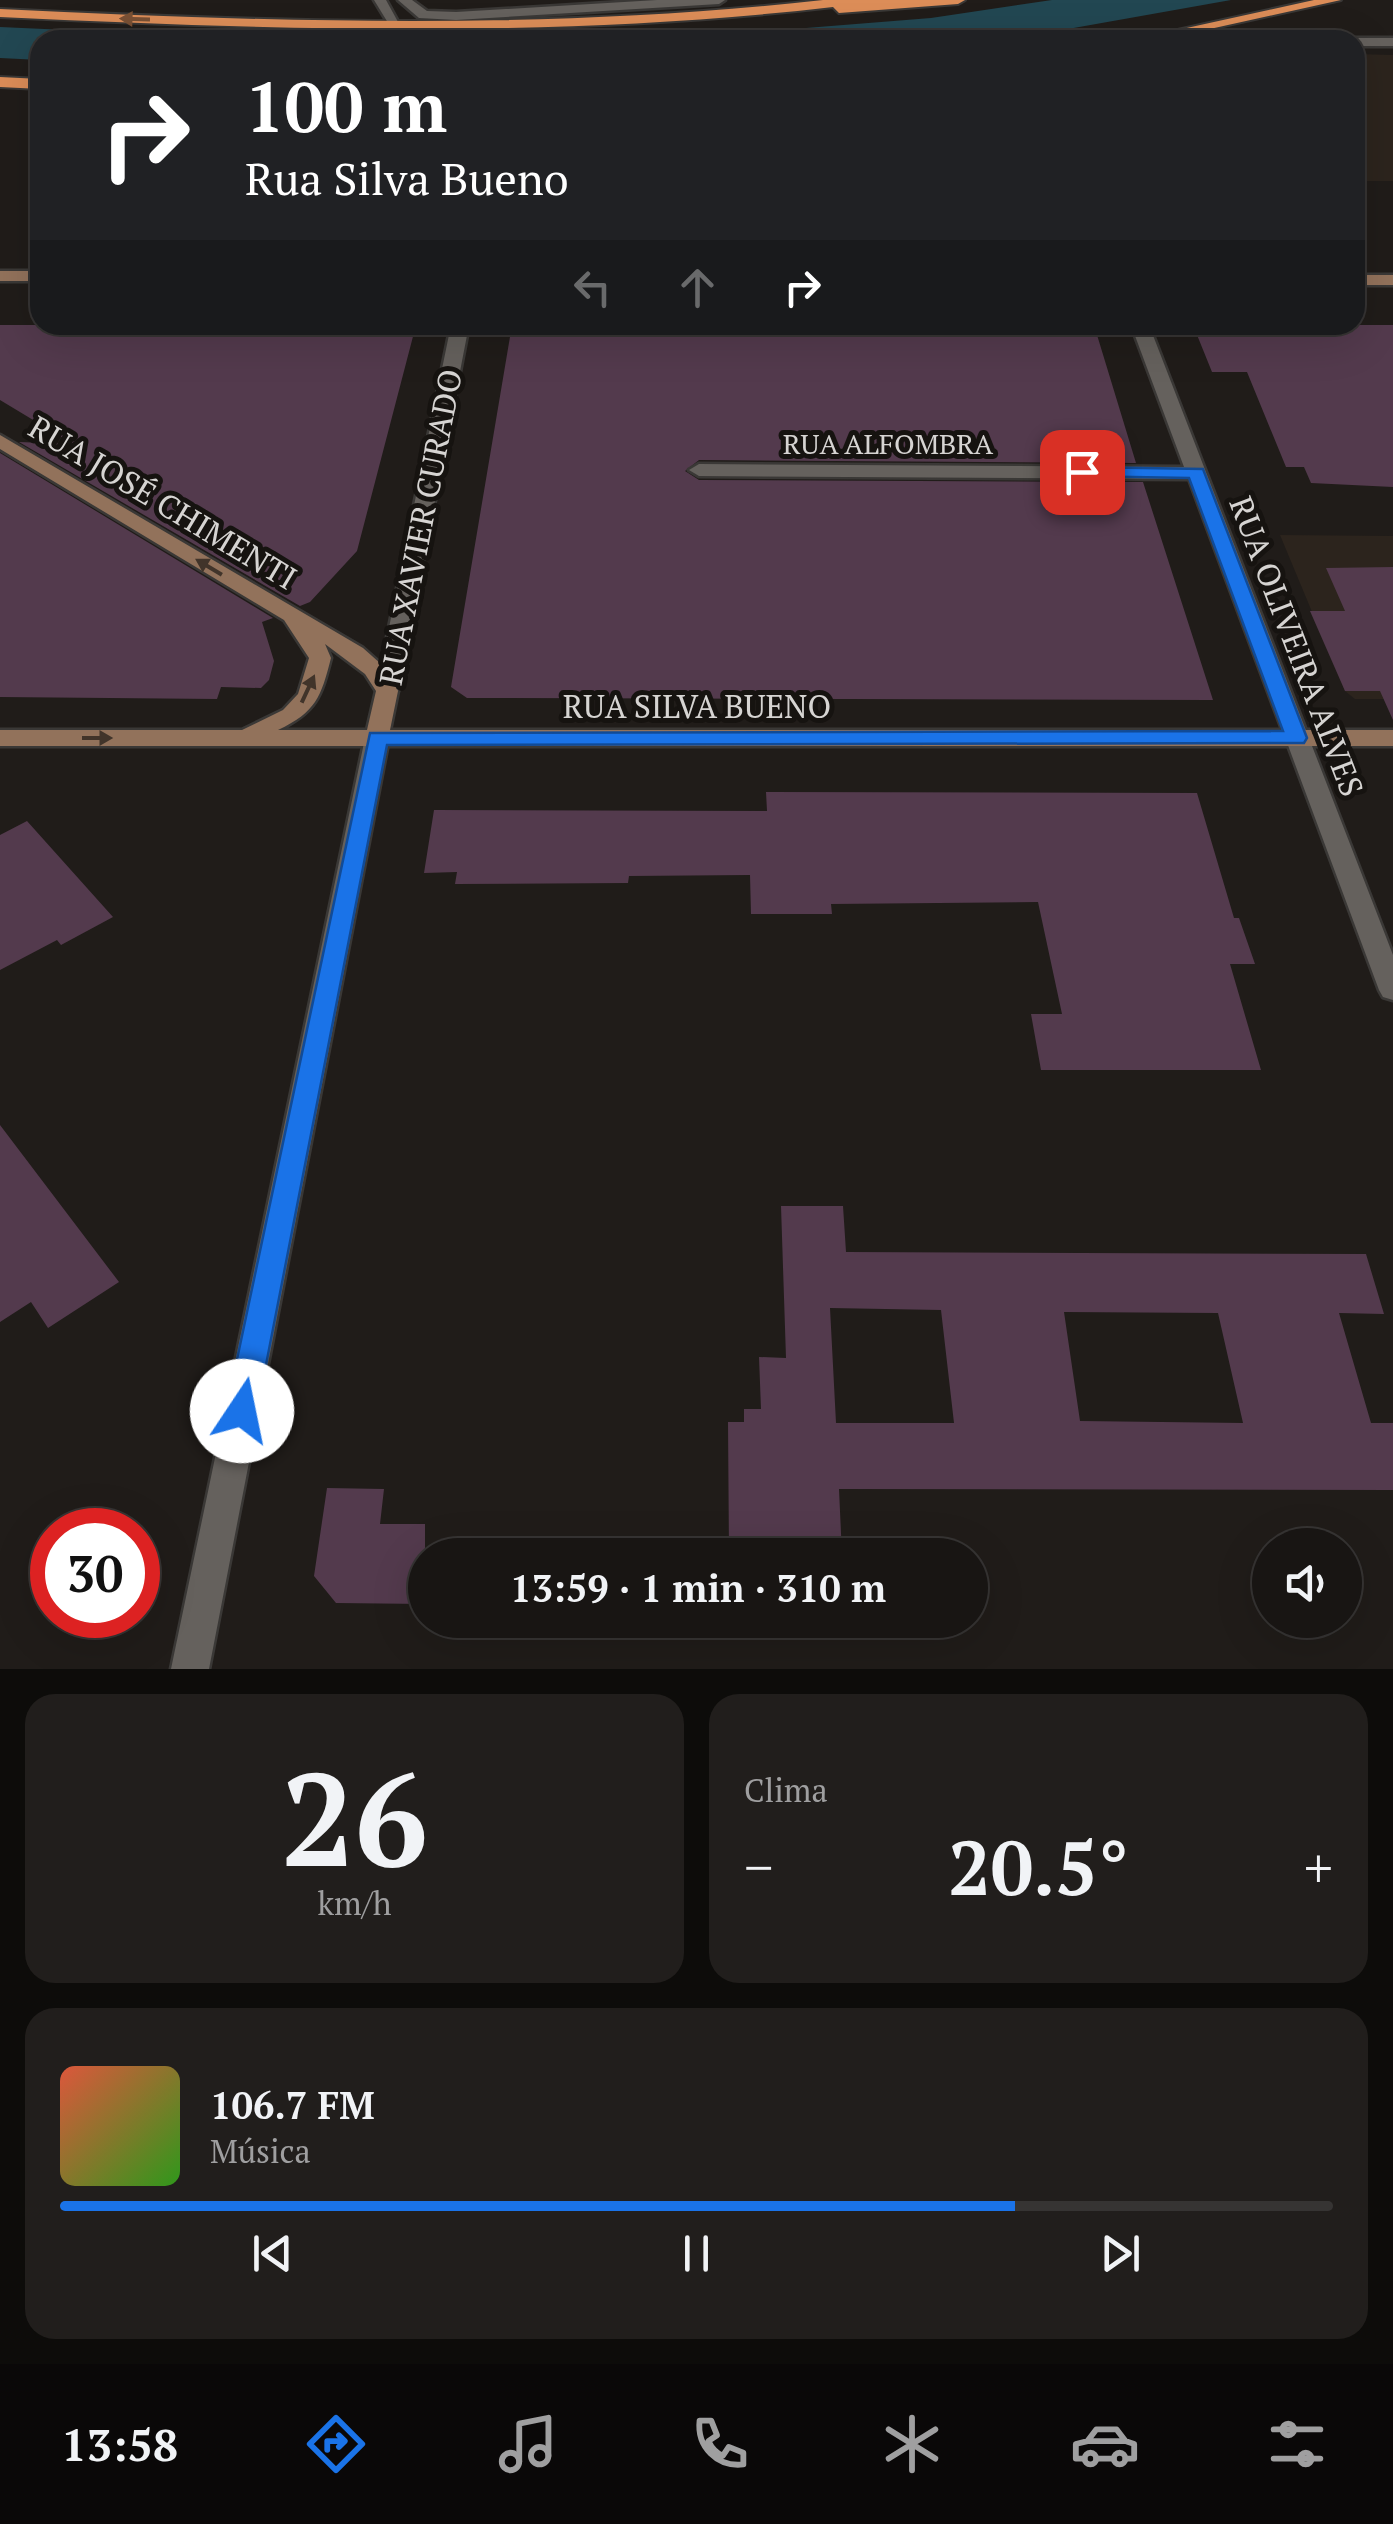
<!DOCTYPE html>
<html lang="pt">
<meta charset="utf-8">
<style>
body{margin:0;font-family:"PT Serif",serif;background:#211e1c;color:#f1f3f6;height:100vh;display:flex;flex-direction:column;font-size:38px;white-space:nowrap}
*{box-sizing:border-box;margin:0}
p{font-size:32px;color:#9f9fa0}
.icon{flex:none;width:55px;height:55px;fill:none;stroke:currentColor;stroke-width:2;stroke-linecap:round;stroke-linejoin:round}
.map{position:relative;height:1669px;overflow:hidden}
.sheet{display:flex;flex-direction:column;gap:25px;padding:25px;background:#0d0c0a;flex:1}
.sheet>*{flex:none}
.top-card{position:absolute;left:30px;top:30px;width:1335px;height:305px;border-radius:30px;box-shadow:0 10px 40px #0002,0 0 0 2px #363433;background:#202124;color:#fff;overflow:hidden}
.tools{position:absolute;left:1252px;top:1528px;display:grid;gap:20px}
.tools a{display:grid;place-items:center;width:110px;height:110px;border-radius:50%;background:#181513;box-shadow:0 10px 40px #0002,0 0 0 2px #363433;font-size:50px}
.speed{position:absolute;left:30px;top:1508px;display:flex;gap:20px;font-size:50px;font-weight:700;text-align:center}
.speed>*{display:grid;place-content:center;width:130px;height:130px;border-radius:50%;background:#181513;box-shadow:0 10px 40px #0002,0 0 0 2px #363433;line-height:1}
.speed .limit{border:15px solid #d22;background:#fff;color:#111}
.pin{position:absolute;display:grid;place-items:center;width:85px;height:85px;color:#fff;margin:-42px;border-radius:20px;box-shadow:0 5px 15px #0006}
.me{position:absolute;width:110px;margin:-55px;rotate:11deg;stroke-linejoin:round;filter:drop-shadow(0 0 8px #0008)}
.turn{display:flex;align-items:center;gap:35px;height:210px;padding:0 50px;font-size:45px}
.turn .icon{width:130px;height:130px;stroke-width:2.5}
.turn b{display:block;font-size:70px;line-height:85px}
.lanes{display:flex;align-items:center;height:95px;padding:0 50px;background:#0003;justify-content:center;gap:50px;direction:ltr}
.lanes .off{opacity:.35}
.big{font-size:75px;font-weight:700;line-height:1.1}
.sheet .widget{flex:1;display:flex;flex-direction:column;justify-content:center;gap:15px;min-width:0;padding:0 35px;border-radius:30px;background:#211e1c}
.sheet .dial{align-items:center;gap:0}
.dial b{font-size:130px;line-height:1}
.song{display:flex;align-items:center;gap:30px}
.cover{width:120px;height:120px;border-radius:15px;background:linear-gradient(135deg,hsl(10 70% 55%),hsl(110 70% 35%))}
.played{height:10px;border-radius:5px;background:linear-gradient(90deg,#1a73e8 75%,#363433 75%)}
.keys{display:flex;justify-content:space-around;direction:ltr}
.heat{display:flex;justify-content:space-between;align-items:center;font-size:55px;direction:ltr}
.sheet .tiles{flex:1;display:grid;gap:25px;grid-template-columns:1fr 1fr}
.widget:last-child{grid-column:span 2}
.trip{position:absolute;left:408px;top:1538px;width:580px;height:100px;border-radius:50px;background:#181513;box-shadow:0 10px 40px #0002,0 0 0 2px #363433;font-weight:700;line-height:100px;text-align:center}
.tab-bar{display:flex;height:160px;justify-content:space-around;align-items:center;background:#0a0808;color:#9f9fa0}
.tab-bar .icon{width:70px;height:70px}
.tab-bar .current{color:#1a73e8}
.tab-bar b{font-size:45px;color:#f1f3f6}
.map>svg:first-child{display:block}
.built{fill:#2c241d}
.water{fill:#224752}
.building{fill:#533a4d;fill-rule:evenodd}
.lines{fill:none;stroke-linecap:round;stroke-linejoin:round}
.pedestrian-casing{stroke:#3a3836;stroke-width:5}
.minor-casing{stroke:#3a3836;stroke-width:5}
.secondary-casing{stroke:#3a3836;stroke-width:5}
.trunk-casing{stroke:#3a3836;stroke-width:4}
.pedestrian{fill:#65615d;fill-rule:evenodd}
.minor{fill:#65615d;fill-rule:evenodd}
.secondary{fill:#92725b;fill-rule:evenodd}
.trunk{fill:#dc8d58;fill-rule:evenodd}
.oneway{fill:#795034}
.oneway2{fill:#41342a}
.route{fill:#1a73e8;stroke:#114b97;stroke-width:2.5}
.labels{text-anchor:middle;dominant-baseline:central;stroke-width:10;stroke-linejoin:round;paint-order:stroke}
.far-street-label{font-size:28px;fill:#d6d4d2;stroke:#161310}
.street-label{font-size:32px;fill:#d6d4d2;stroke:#161310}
</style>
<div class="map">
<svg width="1393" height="1669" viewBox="0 0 1393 1669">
<rect width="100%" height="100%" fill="#201c19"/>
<path class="built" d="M 1355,54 L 1393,55 L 1393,181 L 1355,181 Z
M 1280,535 L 1393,536 L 1393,699 L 1355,699 L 1345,691 Z"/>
<path class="water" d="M 1052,0 L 1231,0 L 1006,40 L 654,40 L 931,18 Z
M 0,27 L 290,40 L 40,40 L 40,60 L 0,58 Z"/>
<path class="building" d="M 0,325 L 416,325 L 357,551 L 310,602 L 300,606 L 19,442 L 73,444 L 0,400 Z
M 512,325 L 1094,325 L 1136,463 L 699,460 L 685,471 L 699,480 L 1143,482 L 1213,700 L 467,698 L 451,687 Z
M 1193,325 L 1393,325 L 1393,487 L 1311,483 L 1304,467 L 1286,467 L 1247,372 L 1212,372 Z
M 0,453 L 273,618 L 262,622 L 274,661 L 269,680 L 261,688 L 221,687 L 217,699 L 0,697 Z
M 1393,567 L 1393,720 L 1380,691 L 1345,691 L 1310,611 L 1345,611 L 1326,568 Z
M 766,792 L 1197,793 L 1234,918 L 1239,918 L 1255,964 L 1230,964 L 1261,1070 L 1041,1070 L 1031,1014 L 1062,1014 L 1038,902 L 831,904 L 832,914 L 751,914 L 750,875 L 629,876 L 628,883 L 455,884 L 457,872 L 424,873 L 434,810 L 767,811 Z
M 27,821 L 113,917 L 61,945 L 57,940 L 0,970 L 0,835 Z
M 0,1125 L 119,1282 L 48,1328 L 31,1302 L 0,1322 Z
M 781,1206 L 843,1206 L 846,1252 L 1366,1254 L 1384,1314 L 1339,1313 L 1371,1423 L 1393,1423 L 1393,1490 L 839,1489 L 842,1555 L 729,1555 L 728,1422 L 744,1422 L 744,1409 L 761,1409 L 759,1357 L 786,1358 ZM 830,1308 L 941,1310 L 954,1423 L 836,1423 ZM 1064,1312 L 1218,1313 L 1243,1423 L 1080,1421 Z
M 327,1488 L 384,1489 L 380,1524 L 425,1524 L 425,1604 L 336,1603 L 314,1576 Z"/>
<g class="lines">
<defs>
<path id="pedestrian" d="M 398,0 L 412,0 L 427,11 L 456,12 L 657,0 L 725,0 L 719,4 L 456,20 L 419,18 Z"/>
<path id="minor" d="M 374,0 L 386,0 L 403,31 L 393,31 Z
M 1355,38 L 1393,38 L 1393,46 L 1355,46 L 1355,40 L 1350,40 Z
M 451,325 L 469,325 L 398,691 L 387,698 L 376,691 Z
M 1131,325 L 1149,325 L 1393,955 L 1393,1000 L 1383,997 L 1379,990 L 1189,479 L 699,476 L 689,470 L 699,464 L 1184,467 Z
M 377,730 L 389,738 L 209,1669 L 171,1669 L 365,738 Z"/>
<path id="secondary" d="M 0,271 L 40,271 L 40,281 L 0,281 Z
M 1355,275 L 1393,275 L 1393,285 L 1355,285 Z
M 0,435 L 363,648 L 381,664 L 398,691 L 390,730 L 1393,730 L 1393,746 L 0,746 L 0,730 L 242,730 L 283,710 L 298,694 L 309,658 L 284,620 L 0,449 ZM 325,644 L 365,674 L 376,691 L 367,730 L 278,730 C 316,712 321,697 331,658 Z"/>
<path id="trunk" d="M 823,0 L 965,0 L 958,4 L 839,13 L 833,7 C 556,39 278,30 0,17 L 0,9 C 275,22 549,31 823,0 Z
M 1314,0 L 1341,0 L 1160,40 L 1132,40 Z
M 0,77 L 40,79 L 40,89 L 0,87 Z"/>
</defs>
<use href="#pedestrian" class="pedestrian-casing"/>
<use href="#minor" class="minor-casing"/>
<use href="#secondary" class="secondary-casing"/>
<use href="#trunk" class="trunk-casing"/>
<use href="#pedestrian" class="pedestrian"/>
<use href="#minor" class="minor"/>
<use href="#secondary" class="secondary"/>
<use href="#trunk" class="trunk"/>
</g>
<defs><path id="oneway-solid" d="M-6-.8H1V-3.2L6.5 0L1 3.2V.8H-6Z" transform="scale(2.5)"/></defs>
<use class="oneway" href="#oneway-solid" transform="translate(135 19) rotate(-178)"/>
<g class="oneway2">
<use href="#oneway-solid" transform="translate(209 567) rotate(-149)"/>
<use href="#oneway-solid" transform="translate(308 689) rotate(-65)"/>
<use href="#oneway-solid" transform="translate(97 738)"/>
</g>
<path class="route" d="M 1082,467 L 1203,469 L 1307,738 L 1304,743 L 387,745 L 257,1411 L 253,1421 L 242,1425 L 231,1421 L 226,1411 L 370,733 L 1283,731 L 1189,478 L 1075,476 L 1073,472 Z"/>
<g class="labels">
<g class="far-street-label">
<text x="888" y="443">RUA ALFOMBRA</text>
</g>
<g class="street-label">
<text transform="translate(163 502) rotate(31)">RUA JOSÉ CHIMENTI</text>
<text transform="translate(420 527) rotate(-79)">RUA XAVIER CURADO</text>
<text transform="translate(1297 646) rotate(69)">RUA OLIVEIRA ALVES</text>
<text x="697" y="706">RUA SILVA BUENO</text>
</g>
</g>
</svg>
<div class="tools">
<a><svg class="icon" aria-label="sound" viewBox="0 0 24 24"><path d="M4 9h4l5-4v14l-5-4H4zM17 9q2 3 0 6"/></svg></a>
</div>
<div class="speed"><div class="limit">30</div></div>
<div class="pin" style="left:1082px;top:472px;background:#d93025"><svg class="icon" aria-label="arrive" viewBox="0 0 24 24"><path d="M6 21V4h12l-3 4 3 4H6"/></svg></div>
<svg class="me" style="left:242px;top:1411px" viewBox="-20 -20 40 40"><circle r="19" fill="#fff"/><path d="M0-13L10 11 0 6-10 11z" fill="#1a73e8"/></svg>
<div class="trip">13:59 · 1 min · 310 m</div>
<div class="top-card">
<div class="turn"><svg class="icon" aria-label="right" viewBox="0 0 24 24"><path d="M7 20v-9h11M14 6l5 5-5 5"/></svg><div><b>100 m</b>Rua Silva Bueno</div></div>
<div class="lanes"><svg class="icon off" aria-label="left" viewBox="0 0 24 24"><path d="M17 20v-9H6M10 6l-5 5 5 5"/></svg><svg class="icon off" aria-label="ahead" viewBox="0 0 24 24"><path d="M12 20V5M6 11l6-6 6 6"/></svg><svg class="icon" aria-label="right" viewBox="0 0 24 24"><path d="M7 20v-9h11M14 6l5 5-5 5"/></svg></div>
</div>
</div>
<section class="sheet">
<div class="tiles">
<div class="widget dial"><b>26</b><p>km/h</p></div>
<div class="widget"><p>Clima</p>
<div class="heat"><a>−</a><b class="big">20.5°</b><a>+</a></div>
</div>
<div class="widget">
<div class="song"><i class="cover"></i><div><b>106.7 FM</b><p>Música</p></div></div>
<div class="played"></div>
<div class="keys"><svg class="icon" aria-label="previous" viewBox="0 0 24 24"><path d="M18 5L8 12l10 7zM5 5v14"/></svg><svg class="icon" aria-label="pause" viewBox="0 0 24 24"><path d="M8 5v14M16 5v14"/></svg><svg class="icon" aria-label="next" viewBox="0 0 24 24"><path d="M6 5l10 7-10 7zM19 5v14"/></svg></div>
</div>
</div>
</section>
<nav class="tab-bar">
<b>13:58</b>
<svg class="icon current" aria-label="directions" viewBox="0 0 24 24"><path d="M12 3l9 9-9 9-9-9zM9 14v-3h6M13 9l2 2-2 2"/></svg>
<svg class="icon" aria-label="music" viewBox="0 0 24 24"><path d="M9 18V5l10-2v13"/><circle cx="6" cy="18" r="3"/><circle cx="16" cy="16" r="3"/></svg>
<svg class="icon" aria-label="phone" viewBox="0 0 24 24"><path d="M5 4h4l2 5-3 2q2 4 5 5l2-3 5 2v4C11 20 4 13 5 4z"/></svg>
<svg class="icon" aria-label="climate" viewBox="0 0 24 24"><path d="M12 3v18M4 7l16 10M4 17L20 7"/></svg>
<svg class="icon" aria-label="car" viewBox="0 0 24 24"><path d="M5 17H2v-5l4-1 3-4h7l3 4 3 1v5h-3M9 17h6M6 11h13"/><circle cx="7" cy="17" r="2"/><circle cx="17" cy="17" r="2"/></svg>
<svg class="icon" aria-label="filters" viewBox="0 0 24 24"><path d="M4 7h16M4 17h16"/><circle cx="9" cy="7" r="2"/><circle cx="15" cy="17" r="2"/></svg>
</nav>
